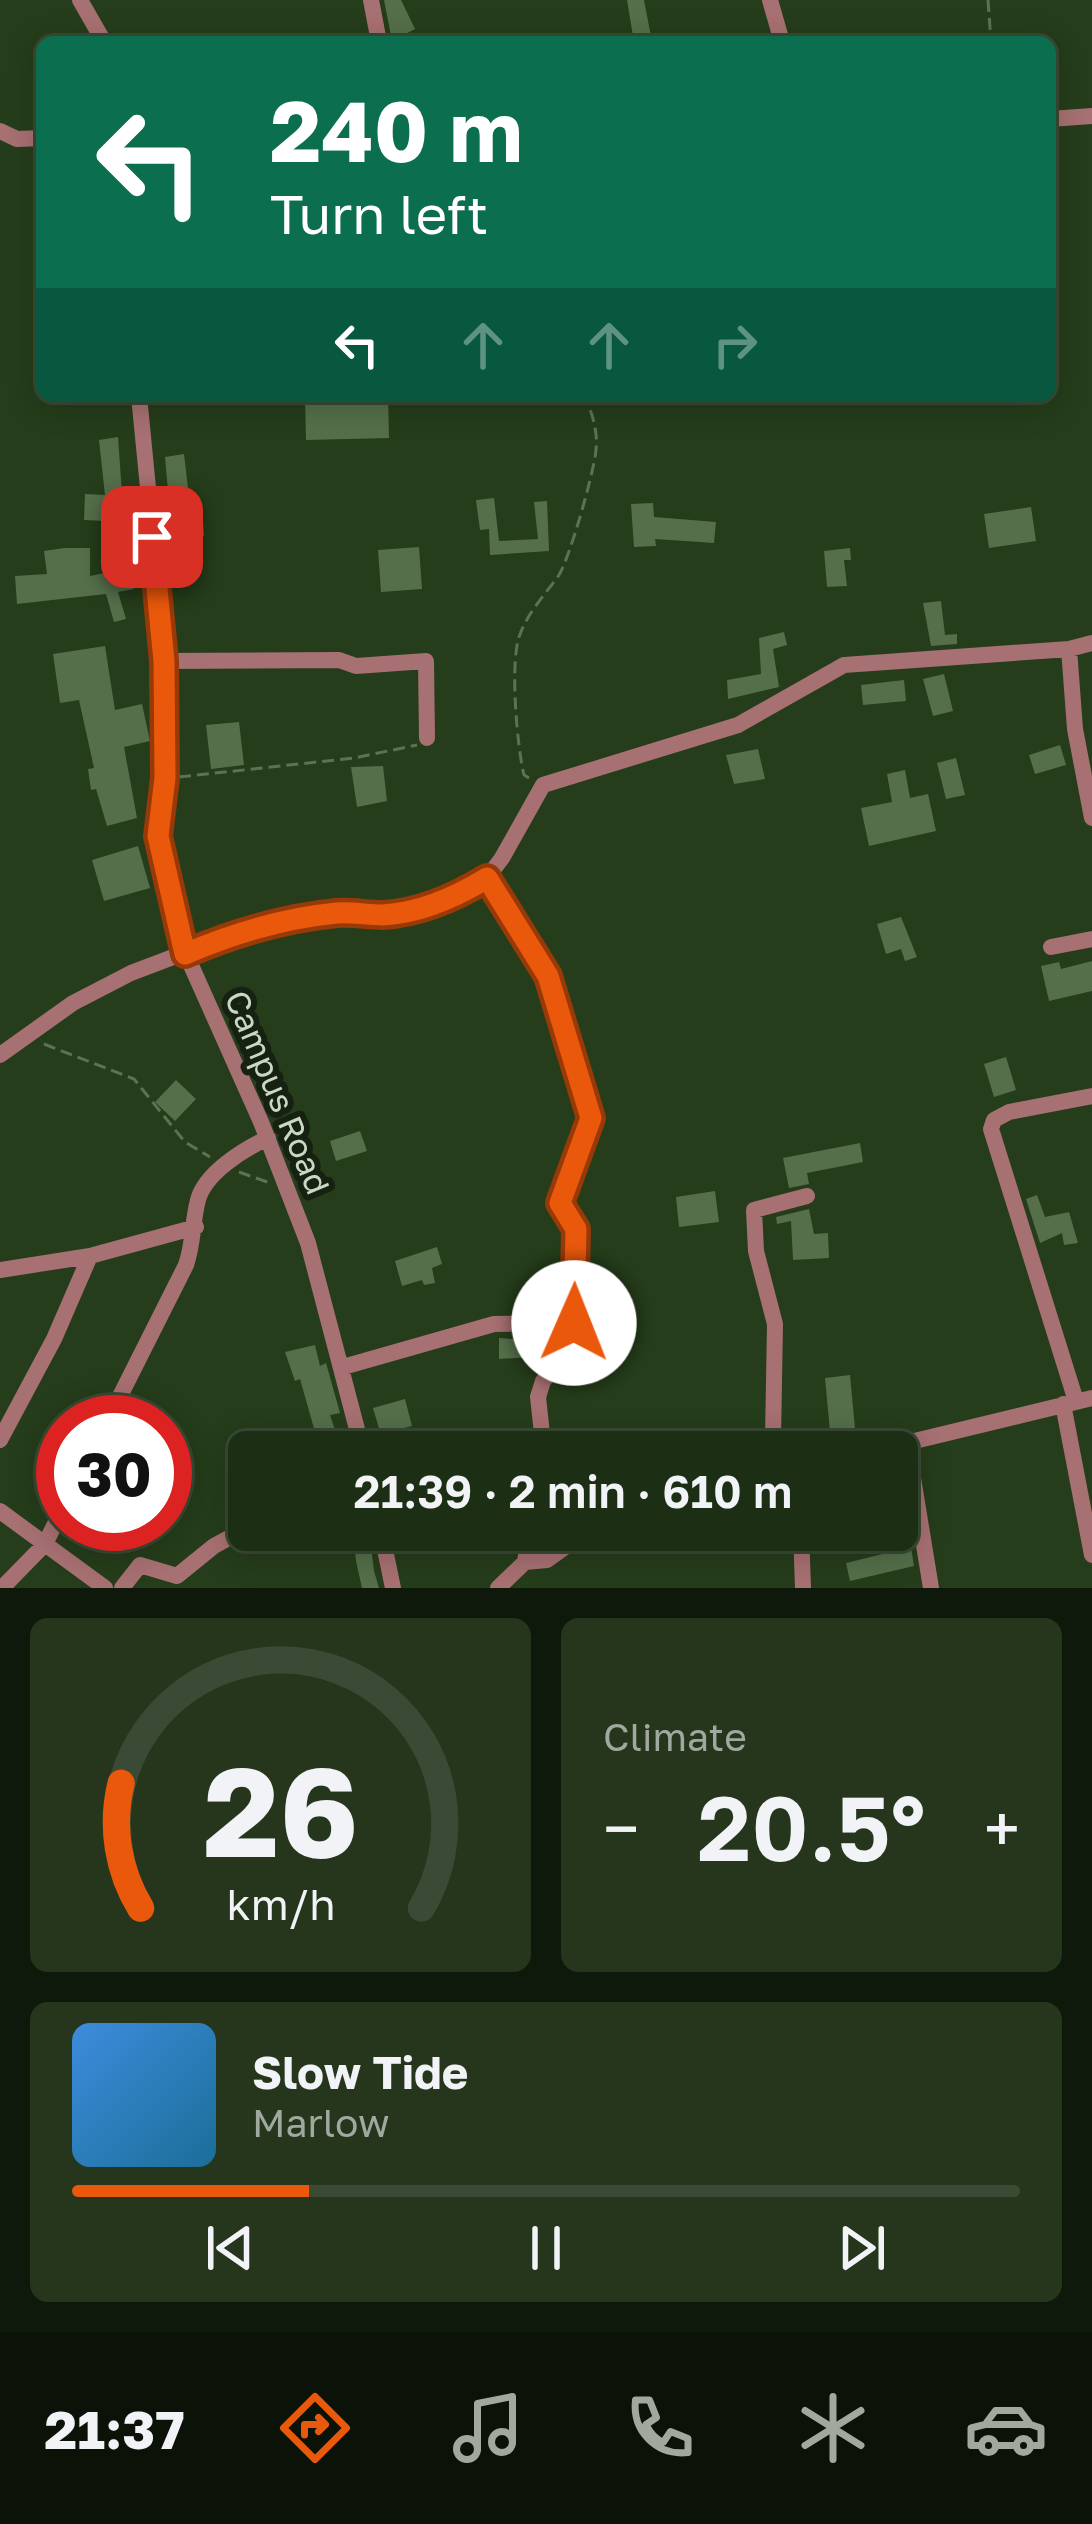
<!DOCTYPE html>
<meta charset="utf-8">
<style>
body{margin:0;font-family:"Golos Text",sans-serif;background:#25361d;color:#f1f3f6;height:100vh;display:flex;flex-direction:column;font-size:45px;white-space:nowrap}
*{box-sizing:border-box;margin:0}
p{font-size:39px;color:#a0a8a0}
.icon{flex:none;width:66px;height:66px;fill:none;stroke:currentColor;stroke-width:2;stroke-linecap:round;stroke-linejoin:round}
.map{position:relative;height:1588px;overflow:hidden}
.side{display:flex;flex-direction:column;gap:30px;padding:30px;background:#0f190b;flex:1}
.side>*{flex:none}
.hud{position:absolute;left:36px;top:36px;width:1020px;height:366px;border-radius:18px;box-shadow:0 6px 30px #0003,0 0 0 3px #3a4a34;background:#0b6e4f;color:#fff;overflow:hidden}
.speed{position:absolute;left:36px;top:1395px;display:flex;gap:24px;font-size:60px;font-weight:700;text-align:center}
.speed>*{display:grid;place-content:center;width:156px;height:156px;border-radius:50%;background:#1c2e14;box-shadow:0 6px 30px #0003,0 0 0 3px #3a4a34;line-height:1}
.speed .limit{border:18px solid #d22;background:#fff;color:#111}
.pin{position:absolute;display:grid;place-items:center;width:102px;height:102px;color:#fff;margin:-51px;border-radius:24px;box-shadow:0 6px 18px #0006}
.me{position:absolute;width:132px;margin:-66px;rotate:1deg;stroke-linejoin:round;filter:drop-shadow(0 0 9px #0008)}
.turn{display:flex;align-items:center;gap:42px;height:252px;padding:0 36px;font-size:54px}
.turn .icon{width:156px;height:156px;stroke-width:2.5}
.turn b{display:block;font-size:84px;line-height:102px}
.lanes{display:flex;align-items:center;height:114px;padding:0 36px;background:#0003;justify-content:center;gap:60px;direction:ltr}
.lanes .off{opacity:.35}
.big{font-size:90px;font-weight:600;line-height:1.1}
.side .widget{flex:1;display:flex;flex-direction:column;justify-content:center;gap:18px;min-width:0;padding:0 42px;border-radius:18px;background:#25361d}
.side .dial{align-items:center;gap:0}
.dial svg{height:312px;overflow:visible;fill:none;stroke:#3a4a34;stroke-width:7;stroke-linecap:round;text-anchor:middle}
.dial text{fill:#f1f3f6;stroke:none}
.song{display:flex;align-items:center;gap:36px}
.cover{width:144px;height:144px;border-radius:18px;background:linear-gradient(135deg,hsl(210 70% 55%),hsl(200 70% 35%))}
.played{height:12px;border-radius:6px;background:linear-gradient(90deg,#ea580c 25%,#3a4a34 25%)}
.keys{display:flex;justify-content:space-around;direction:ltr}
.heat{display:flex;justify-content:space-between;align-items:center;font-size:66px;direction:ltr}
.side .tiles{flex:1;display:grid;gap:30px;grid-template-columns:1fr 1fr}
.widget:last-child{grid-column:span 2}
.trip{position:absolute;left:228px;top:1431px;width:690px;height:120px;border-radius:18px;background:#1c2e14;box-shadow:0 6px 30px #0003,0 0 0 3px #3a4a34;font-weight:600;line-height:120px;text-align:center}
.dock{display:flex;height:192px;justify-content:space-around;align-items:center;background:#0b1208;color:#a0a8a0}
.dock .icon{width:84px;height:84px}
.dock .active{color:#ea580c}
.dock b{font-size:54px;color:#f1f3f6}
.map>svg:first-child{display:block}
.building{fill:#546f4a}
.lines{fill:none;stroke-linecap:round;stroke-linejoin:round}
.path{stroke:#5d7254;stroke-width:3;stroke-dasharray:12 6;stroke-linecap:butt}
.minor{stroke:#a77072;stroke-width:16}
.route-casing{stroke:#983908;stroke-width:30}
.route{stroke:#ea580c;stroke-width:21}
.labels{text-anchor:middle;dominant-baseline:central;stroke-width:12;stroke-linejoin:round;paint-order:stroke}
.street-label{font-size:33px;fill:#c9d8c3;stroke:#162111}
</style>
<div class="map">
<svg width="1092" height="1588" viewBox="0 0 1092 1588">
<rect width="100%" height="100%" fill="#253d1a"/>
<path class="building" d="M 384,0 L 401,0 L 415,29 L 392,41 Z
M 627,0 L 644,0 L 652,42 L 634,42 Z
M 305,396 L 388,396 L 389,438 L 306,440 Z
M 118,437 L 122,494 L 106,495 L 105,521 L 84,520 L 85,494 L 105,495 L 99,440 Z
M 184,454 L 192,522 L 203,521 L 204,536 L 166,540 L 165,524 L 171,524 L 165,457 Z
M 494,498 L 499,541 L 538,539 L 534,502 L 547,501 L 549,551 L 490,555 L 489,529 L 480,530 L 476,500 Z
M 653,503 L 654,517 L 716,522 L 714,543 L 655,539 L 656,546 L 634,547 L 631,504 Z
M 1031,507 L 1036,541 L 989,548 L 984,514 Z
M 419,547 L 422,589 L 381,592 L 378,550 Z
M 64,548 L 90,548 L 90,576 L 130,568 L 134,589 L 118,592 L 126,619 L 114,622 L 106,594 L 17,604 L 15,576 L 47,574 L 44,551 Z
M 850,548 L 851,560 L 844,560 L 847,586 L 827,587 L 824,551 Z
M 941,601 L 945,635 L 957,634 L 957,644 L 931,646 L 923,603 Z
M 784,632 L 787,645 L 773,649 L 779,687 L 728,699 L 727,680 L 761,674 L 759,638 Z
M 105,646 L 115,710 L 142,704 L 150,741 L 124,747 L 137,818 L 107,826 L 96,789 L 91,790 L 88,769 L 94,768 L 79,700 L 60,703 L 53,654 Z
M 944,674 L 953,711 L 933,716 L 923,679 Z
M 904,680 L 906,701 L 863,705 L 861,685 Z
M 239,722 L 244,765 L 211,769 L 206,725 Z
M 1060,745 L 1066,765 L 1035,774 L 1029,755 Z
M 758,749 L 765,779 L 734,784 L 726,755 Z
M 956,758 L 965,795 L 946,799 L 937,763 Z
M 383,766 L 387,801 L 357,807 L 351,767 Z
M 905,770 L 910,798 L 928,794 L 936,831 L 869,846 L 861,808 L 892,802 L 887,774 Z
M 138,846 L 150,888 L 104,901 L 92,860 Z
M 901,917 L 917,957 L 905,961 L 901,949 L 886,954 L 877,924 Z
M 1092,961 L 1092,991 L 1049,1001 L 1041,966 L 1059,962 L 1061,969 Z
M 1006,1057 L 1016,1090 L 994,1097 L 984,1064 Z
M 176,1080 L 196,1099 L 175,1121 L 155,1102 Z
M 360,1131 L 367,1151 L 336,1161 L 330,1141 Z
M 860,1143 L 863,1162 L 807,1173 L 809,1184 L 789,1188 L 783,1158 Z
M 715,1191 L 719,1222 L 679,1227 L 676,1197 Z
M 1037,1195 L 1045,1217 L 1069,1212 L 1078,1243 L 1064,1245 L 1062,1233 L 1040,1243 L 1026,1199 Z
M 809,1209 L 814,1234 L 828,1233 L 829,1258 L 793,1260 L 791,1221 L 777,1224 L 776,1217 Z
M 437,1247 L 442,1264 L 432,1268 L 435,1283 L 424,1285 L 422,1280 L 402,1286 L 395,1261 Z
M 499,1338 L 551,1342 L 550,1350 L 548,1356 L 499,1359 Z
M 315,1345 L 320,1366 L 326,1363 L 340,1413 L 330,1415 L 336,1433 L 317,1439 L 300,1379 L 295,1381 L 285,1352 Z
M 850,1375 L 856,1439 L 831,1442 L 825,1378 Z
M 405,1399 L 412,1426 L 404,1428 L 410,1452 L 386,1452 L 373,1408 Z
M 370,1539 L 374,1571 L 379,1588 L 362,1588 L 356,1561 L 354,1541 Z
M 911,1547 L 914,1566 L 850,1581 L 846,1563 Z"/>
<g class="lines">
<path class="path" d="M 988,0 L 991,42
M 179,777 L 354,758 L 417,745
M 529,778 L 524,775 C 517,746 510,665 519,637 C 527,613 545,595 559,575 C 570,557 594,472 596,450 C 598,430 592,414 585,396
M 44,1044 L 134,1079 L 185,1142 L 210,1157
M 239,1172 L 270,1183"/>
<path class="minor" d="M 80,0 L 104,42
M 371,0 L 379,42
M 770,0 L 782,42
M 1050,119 L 1092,116
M 0,131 L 17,139 L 42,138
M 139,396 L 165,661 L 165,778 L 158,837 L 167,889 L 186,954 L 261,1122 L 308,1243 L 363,1452
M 1069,649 L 1075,729 L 1092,818
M 165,661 L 339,660 L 356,666 L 426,661 L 427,738
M 487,878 L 547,976 L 591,1117 L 560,1203 L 576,1229 L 575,1323 L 559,1363 L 543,1381 L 538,1397 L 544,1452
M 1051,947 L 1092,939
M 0,1055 L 73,1003 L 131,973 L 231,935 L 339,913 L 387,915 L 460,894 L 487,878 L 502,858 L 543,785 L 738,725 L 844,665 L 1069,649 L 1092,643
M 0,1270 L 90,1256 L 196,1227
M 343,1367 L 494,1324 L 575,1323
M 1076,1401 L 991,1129 L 994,1120 L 1009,1112 L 1092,1096
M 1063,1404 L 1092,1555
M 107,1422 L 186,1265 C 194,1242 192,1222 198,1200 C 205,1173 244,1149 268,1138
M 0,1440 L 54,1339 L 90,1256
M 907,1441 L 931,1588
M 768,1452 L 773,1439 L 775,1324 L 756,1251 L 754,1210 L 807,1196
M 869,1452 L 1092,1398
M 0,1511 L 105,1588
M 381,1530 L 393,1588
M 801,1530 L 803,1588
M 525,1562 L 530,1530
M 2,1588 L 45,1544 L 63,1508
M 122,1588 L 140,1565 L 177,1576 L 214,1546 L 249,1527
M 498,1588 L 525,1562 L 547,1560 L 589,1530"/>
</g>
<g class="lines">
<defs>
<path id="route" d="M 152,537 L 164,661 L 165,778 L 158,836 L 185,954 C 234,933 284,918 337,913 C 352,912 368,915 383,915 C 420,913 456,897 487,878 L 548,976 L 591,1118 L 560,1203 L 576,1229 L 574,1323"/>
</defs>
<use href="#route" class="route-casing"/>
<use href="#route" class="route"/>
</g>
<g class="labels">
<g class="street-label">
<text transform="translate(278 1092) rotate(67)">Campus Road</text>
</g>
</g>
</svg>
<div class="speed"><div class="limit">30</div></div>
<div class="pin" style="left:152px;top:537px;background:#d93025"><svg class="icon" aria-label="arrive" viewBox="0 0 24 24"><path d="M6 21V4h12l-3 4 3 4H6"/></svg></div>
<svg class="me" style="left:574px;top:1323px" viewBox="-20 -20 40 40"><circle r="19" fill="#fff"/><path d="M0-13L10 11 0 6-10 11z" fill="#ea580c"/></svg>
<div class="trip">21:39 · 2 min · 610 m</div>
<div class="hud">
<div class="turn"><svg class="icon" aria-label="left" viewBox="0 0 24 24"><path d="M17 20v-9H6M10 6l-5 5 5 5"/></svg><div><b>240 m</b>Turn left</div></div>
<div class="lanes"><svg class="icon" aria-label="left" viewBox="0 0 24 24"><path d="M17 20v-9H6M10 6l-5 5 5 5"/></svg><svg class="icon off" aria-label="ahead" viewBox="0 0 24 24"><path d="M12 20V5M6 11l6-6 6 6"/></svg><svg class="icon off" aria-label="ahead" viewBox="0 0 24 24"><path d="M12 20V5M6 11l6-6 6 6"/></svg><svg class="icon off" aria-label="right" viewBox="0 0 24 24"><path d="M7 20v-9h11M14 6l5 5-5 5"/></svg></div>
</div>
</div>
<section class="side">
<div class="tiles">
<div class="widget dial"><svg viewBox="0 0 100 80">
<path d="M14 69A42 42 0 1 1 86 69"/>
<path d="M14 69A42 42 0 0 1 9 37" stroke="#ea580c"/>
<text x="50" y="56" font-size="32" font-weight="700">26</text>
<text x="50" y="72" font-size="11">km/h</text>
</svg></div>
<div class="widget"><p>Climate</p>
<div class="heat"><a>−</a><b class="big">20.5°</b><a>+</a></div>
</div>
<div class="widget">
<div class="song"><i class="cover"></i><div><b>Slow Tide</b><p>Marlow</p></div></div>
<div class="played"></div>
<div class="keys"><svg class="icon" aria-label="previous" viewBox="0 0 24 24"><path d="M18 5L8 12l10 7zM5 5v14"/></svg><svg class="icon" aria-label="pause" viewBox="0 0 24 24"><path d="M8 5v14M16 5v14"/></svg><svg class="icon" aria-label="next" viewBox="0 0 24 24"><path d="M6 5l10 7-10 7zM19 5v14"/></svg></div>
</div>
</div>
</section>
<nav class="dock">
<b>21:37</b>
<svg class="icon active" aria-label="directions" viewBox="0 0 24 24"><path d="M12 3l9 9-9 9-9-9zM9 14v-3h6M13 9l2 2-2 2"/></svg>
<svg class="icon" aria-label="music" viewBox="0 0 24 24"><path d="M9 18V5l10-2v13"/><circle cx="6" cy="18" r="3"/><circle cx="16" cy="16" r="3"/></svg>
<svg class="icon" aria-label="phone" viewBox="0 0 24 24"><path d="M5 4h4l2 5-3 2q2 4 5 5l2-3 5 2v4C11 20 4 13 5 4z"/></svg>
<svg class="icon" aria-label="climate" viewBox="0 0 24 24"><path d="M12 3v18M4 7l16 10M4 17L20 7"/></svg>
<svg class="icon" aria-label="car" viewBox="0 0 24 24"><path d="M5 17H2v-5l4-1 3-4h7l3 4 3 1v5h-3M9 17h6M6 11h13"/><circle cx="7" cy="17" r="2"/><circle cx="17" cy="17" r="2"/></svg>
</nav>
